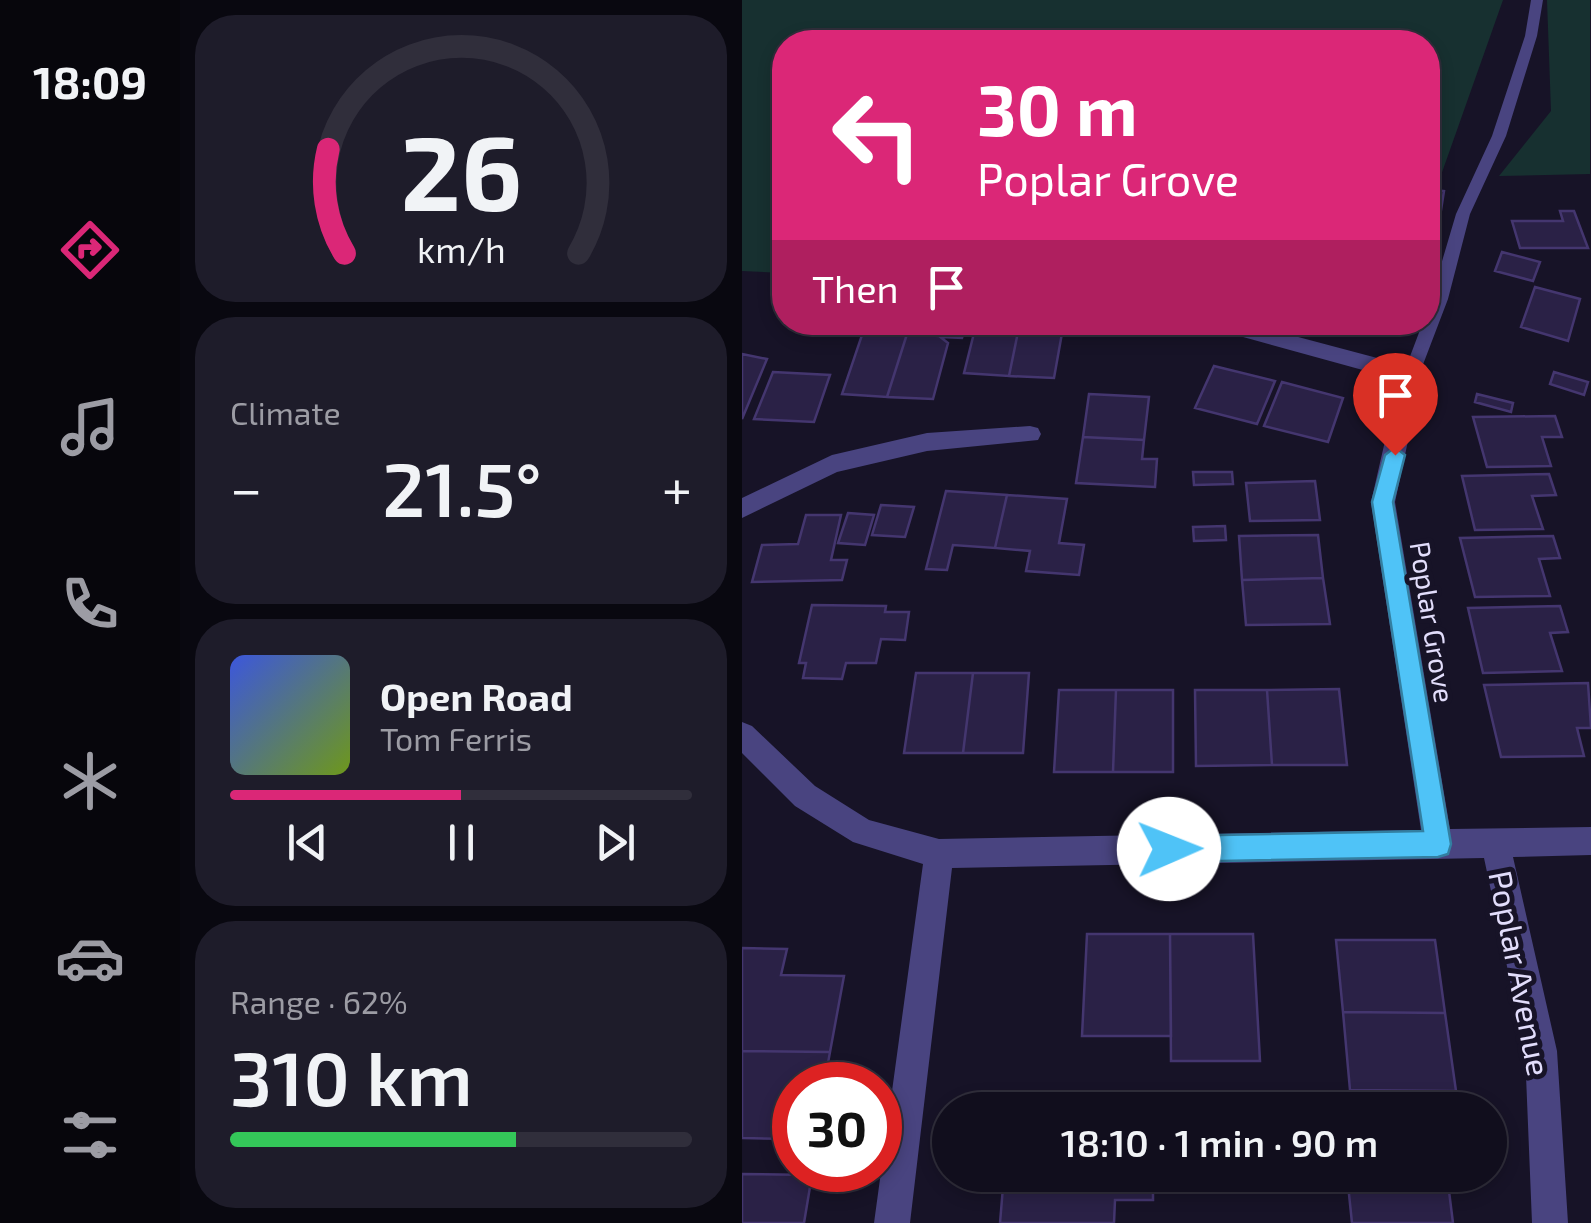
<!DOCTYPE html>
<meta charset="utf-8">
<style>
body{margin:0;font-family:"Exo 2",sans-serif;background:#1e1c2a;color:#f1f3f6;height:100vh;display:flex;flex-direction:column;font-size:38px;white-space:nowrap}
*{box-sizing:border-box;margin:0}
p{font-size:32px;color:#9c9ca4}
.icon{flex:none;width:55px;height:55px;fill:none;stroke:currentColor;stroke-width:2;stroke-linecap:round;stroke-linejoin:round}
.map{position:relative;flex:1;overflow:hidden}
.drawer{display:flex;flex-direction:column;gap:15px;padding:15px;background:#090810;width:562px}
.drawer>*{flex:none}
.guide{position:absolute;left:30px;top:30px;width:668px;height:305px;border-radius:40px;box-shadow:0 5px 15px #0003,0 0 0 2px #302e3b;background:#db2777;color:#fff;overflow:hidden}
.speed{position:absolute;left:30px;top:1062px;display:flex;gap:20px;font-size:50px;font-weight:700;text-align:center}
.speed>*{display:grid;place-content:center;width:130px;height:130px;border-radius:50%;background:#110e1d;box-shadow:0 5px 15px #0003,0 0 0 2px #302e3b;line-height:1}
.speed .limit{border:15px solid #d22;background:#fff;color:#111}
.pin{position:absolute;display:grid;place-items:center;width:85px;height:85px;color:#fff;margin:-102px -42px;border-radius:50% 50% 50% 0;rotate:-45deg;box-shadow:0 0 10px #0007}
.pin .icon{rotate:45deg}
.me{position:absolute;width:110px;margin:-55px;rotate:89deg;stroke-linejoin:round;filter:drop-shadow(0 0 8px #0008)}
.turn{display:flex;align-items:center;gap:35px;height:210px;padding:0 40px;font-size:45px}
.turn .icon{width:130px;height:130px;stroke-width:2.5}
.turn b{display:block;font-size:70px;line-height:85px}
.then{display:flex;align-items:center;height:95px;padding:0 40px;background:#0003;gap:20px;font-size:38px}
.big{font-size:75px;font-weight:600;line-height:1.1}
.drawer .tile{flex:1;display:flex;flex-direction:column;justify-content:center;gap:15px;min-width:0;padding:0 35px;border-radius:40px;background:#1e1c2a}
.drawer .dial{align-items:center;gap:0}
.dial svg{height:260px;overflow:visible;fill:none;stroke:#302e3b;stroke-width:7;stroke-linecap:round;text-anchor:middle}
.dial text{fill:#f1f3f6;stroke:none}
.song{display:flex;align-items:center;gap:30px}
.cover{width:120px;height:120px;border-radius:15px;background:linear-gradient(135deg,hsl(230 70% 55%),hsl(80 70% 35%))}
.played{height:10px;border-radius:5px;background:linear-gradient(90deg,#db2777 50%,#302e3b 50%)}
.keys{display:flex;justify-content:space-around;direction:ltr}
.heat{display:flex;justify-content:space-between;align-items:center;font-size:55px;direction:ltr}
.charge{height:15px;border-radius:8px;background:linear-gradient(90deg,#34c759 62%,#302e3b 0)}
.trip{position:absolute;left:190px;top:1092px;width:575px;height:100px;border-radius:50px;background:#110e1d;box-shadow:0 5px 15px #0003,0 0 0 2px #302e3b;font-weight:600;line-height:100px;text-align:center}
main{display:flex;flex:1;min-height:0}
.tabs{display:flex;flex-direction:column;width:180px;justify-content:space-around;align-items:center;background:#07060c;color:#9c9ca4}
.tabs .icon{width:70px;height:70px}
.tabs .active{color:#db2777}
.tabs b{font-size:45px;color:#f1f3f6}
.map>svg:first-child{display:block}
.green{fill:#173030}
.building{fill:#2a2146;stroke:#44366f;stroke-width:2.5}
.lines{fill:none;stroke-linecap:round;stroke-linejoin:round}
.lane{fill:#494480;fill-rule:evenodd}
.street{fill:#494480;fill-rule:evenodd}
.route{fill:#4fc3f7;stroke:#337fa1;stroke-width:2.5}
.labels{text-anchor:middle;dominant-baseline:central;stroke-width:10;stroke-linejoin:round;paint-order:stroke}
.street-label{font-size:28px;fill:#e2ddfb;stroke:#171327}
.near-street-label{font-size:32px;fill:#e2ddfb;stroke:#171327}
</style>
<main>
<nav class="tabs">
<b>18:09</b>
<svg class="icon active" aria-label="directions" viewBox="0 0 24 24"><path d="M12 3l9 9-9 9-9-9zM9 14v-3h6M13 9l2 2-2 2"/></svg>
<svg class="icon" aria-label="music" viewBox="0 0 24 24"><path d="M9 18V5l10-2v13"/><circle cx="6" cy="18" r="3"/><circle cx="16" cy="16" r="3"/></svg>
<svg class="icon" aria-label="phone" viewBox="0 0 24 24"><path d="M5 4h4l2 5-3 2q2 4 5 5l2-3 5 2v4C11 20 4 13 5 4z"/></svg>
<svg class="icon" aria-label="climate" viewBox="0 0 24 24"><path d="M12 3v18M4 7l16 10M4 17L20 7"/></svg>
<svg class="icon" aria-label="car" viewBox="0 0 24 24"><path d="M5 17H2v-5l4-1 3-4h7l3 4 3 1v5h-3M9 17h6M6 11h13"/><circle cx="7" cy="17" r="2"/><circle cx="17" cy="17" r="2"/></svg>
<svg class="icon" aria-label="filters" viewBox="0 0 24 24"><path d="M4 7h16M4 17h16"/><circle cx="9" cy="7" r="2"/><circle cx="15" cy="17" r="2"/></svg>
</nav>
<section class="drawer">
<div class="tile dial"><svg viewBox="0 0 100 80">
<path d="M14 69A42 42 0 1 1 86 69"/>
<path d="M14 69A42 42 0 0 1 9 37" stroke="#db2777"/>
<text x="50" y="56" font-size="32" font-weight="700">26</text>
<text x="50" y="72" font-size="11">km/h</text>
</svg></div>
<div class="tile"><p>Climate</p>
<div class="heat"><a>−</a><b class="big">21.5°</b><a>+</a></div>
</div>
<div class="tile">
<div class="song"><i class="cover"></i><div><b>Open Road</b><p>Tom Ferris</p></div></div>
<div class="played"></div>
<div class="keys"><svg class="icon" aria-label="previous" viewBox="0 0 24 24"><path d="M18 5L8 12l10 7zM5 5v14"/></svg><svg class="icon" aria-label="pause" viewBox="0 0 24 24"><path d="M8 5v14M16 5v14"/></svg><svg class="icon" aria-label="next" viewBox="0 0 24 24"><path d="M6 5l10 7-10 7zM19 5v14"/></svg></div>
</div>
<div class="tile"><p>Range · 62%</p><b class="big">310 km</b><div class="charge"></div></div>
</section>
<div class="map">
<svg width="849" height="1223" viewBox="0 0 849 1223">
<rect width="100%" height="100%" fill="#171327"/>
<path class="green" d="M 0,0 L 761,0 L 698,178 L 685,179 L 685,42 L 42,42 L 42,273 L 0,271 Z
M 805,0 L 848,0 L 848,174 L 757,176 L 809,111 Z"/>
<path class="building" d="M 685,189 L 702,191 L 699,210 L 685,208 Z
M 818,211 L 832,211 L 846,248 L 778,248 L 770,221 L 821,221 Z
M 760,252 L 798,262 L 791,281 L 753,271 Z
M 793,287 L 838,299 L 826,341 L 779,327 Z
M 206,322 L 225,322 L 220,338 L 201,337 Z
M 300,322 L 322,322 L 312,378 L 267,376 L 277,327 L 299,328 Z
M 234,325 L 277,327 L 267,376 L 222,373 Z
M 121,332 L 165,334 L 145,397 L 100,394 Z
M 165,334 L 197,336 L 206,343 L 191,399 L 145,397 Z
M 0,354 L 25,359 L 0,419 Z
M 472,366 L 533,381 L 515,424 L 453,408 Z
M 31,372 L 88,375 L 72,422 L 12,419 Z
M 812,372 L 846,382 L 842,395 L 808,384 Z
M 540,382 L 601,398 L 586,442 L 522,426 Z
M 347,394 L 407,397 L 402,440 L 341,437 Z
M 735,394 L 771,403 L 769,412 L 733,402 Z
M 813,416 L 820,437 L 800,437 L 809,466 L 745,467 L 731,417 Z
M 341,437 L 402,440 L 400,459 L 415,459 L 413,487 L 334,483 Z
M 451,472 L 490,472 L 491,484 L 452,485 Z
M 807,474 L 814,495 L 790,496 L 801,529 L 733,530 L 720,476 Z
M 573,481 L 578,520 L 508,521 L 504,483 Z
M 204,491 L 265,495 L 253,548 L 211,545 L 205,570 L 184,569 Z
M 265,495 L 325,499 L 317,543 L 342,545 L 337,575 L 284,571 L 288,551 L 253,548 Z
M 139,505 L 172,507 L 163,537 L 130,535 Z
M 106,513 L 132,515 L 123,545 L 96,543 Z
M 64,515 L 99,515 L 89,560 L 105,560 L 100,580 L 10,582 L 20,545 L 56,544 Z
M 483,526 L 484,540 L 452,541 L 451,527 Z
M 576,535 L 581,578 L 500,580 L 497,536 Z
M 811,536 L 818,558 L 797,559 L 808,596 L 733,597 L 718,538 Z
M 581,578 L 588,624 L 504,625 L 500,580 Z
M 70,605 L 144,606 L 143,612 L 167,612 L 163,640 L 139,639 L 134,663 L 104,663 L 100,679 L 61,678 L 64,663 L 57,663 Z
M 818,606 L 826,632 L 808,633 L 820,671 L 741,673 L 726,608 Z
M 174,673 L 231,673 L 221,753 L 162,753 Z
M 231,673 L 287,673 L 281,753 L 221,753 Z
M 846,683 L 849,728 L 835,728 L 842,756 L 759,757 L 742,685 Z
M 597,689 L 605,765 L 530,765 L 525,690 Z
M 317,690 L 374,690 L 371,772 L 312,772 Z
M 374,690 L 431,690 L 431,772 L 371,772 Z
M 453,690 L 525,690 L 530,765 L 454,766 Z
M 345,934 L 428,934 L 429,1036 L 340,1036 Z
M 428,934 L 511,934 L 518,1061 L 429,1061 Z
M 594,940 L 693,940 L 703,1013 L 601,1012 Z
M 0,948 L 45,949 L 39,975 L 102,976 L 88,1052 L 0,1051 Z
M 601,1012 L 703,1013 L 714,1091 L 608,1090 Z
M 0,1051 L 88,1052 L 82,1085 L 52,1085 L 52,1139 L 0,1138 Z
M 0,1174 L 70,1175 L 62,1223 L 0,1223 Z
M 262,1175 L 411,1175 L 411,1200 L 373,1200 L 372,1223 L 258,1223 Z
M 605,1175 L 705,1175 L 711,1223 L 610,1223 Z"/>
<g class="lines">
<path class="lane" d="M 789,0 L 801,0 L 795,36 L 764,136 L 728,214 L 706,299 L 677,375 L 675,379 L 663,379 L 661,375 L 681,322 L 685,322 L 685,312 L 714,214 L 750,136 L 783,36 Z"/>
<path class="street" d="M 462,322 L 500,322 L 669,367 L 680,375 L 653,502 L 708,829 L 849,827 L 849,855 L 771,857 L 815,1051 L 826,1223 L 790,1223 L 783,1051 L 742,858 L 210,868 L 168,1223 L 132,1223 L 181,864 L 111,842 L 53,806 L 0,753 L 0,722 L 10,726 L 73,786 L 127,820 L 197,839 L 679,830 L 629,502 L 657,380 L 465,327 Z
M 288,426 L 296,428 L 299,434 L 296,440 L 185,451 L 95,472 L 0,518 L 0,498 L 90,455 L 185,433 Z"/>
</g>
<path class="route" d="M 653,447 L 663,455 L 651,502 L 709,844 L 706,854 L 696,857 L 427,862 L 418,859 L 414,849 L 418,840 L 427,836 L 681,831 L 630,502 L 643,455 Z"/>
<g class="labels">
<g class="street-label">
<text transform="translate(691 622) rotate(81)">Poplar Grove</text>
</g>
<g class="near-street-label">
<text transform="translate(779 973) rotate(79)">Poplar Avenue</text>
</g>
</g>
</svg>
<div class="speed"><div class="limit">30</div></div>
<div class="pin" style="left:653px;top:455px;background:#d93025"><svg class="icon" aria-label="arrive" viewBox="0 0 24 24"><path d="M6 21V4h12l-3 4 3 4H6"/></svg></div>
<svg class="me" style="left:427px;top:849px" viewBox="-20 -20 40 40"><circle r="19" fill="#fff"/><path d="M0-13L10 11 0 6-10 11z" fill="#4fc3f7"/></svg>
<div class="trip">18:10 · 1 min · 90 m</div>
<div class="guide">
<div class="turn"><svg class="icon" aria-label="left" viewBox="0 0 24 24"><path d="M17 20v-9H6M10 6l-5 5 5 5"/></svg><div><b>30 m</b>Poplar Grove</div></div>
<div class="then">Then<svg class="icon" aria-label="arrive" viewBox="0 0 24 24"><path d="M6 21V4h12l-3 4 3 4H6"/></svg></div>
</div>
</div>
</main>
